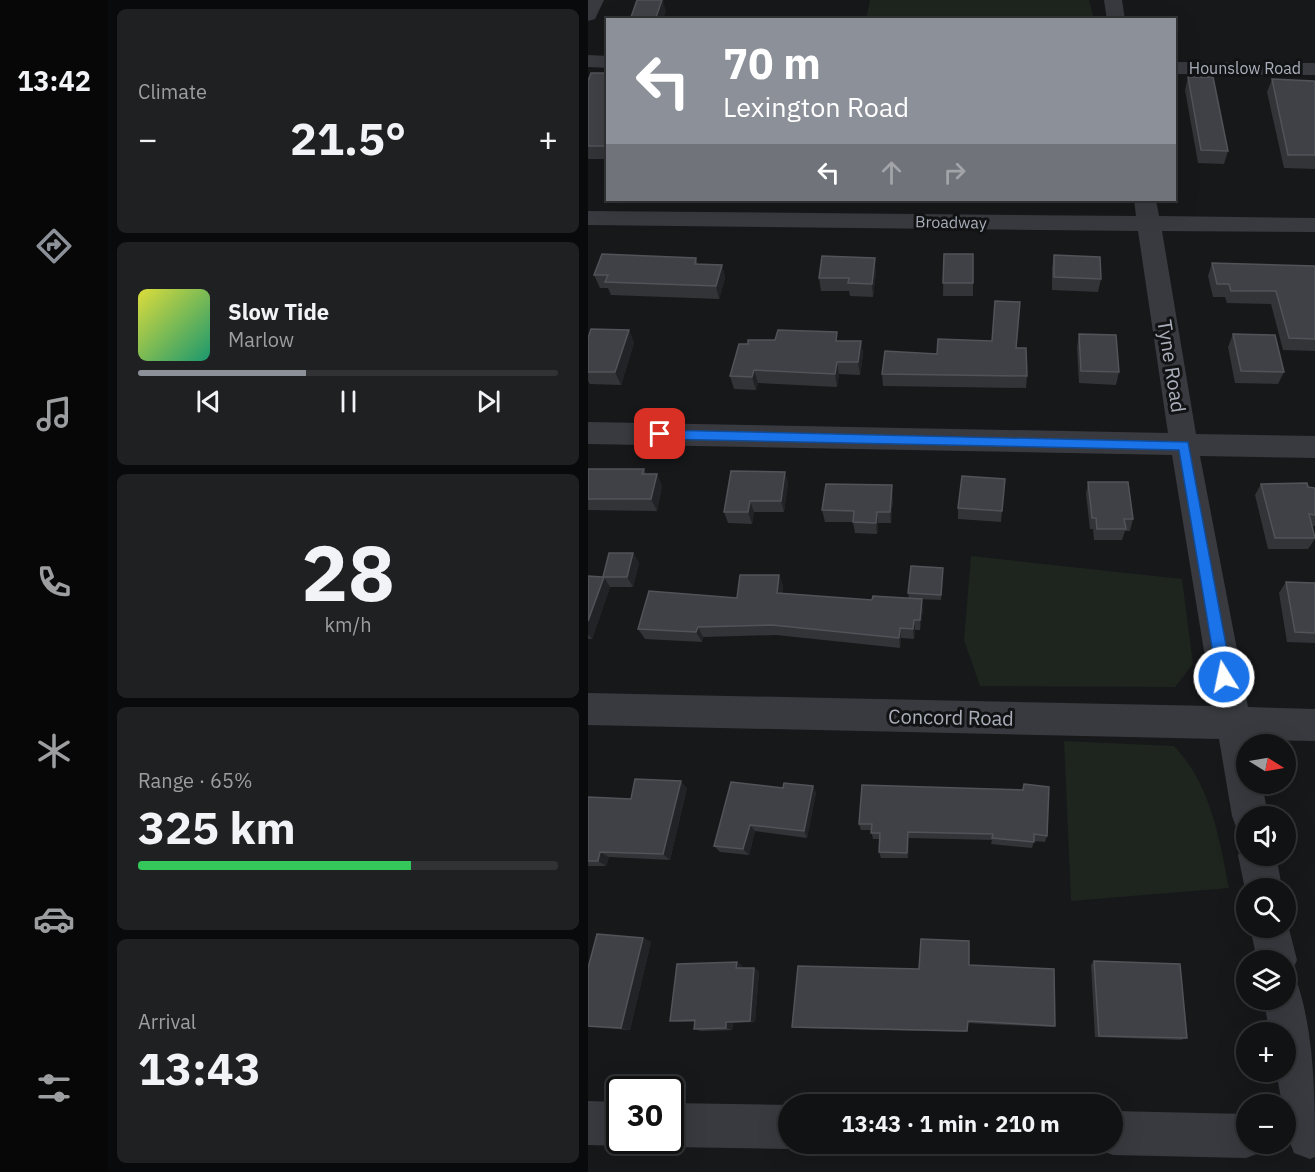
<!DOCTYPE html>
<meta charset="utf-8">
<style>
body{margin:0;font-family:"IBM Plex Sans",sans-serif;background:#1e2022;color:#f1f3f6;height:100vh;display:flex;flex-direction:column;font-size:22px;white-space:nowrap}
*{box-sizing:border-box;margin:0}
p{font-size:20px;color:#9c9ea0}
.icon{flex:none;width:33px;height:33px;fill:none;stroke:currentColor;stroke-width:2;stroke-linecap:round;stroke-linejoin:round}
.map{position:relative;flex:1;overflow:hidden}
.details{display:flex;flex-direction:column;gap:9px;padding:9px;background:#090a0b;width:480px}
.details>*{flex:none}
.top-card{position:absolute;left:18px;top:18px;width:570px;height:183px;border-radius:0px;box-shadow:0 6px 24px #0002,0 0 0 2px #303234;background:#8c9099;color:#fff;overflow:hidden}
.needle{width:39px;rotate:101deg}
.buttons{position:absolute;left:648px;top:734px;display:grid;gap:12px}
.buttons a{display:grid;place-items:center;width:60px;height:60px;border-radius:50%;background:#111214;box-shadow:0 6px 24px #0002,0 0 0 2px #303234;font-size:30px}
.speed{position:absolute;left:18px;top:1076px;display:flex;gap:12px;font-size:30px;font-weight:700;text-align:center}
.speed>*{display:grid;place-content:center;width:78px;height:78px;border-radius:50%;background:#111214;box-shadow:0 6px 24px #0002,0 0 0 2px #303234;line-height:1}
.speed .limit{border:3px solid #111;border-radius:9px;background:#fff;color:#111}
.pin{position:absolute;display:grid;place-items:center;width:51px;height:51px;color:#fff;margin:-26px;border-radius:12px;box-shadow:0 3px 9px #0006}
.me{position:absolute;width:66px;margin:-33px;rotate:350deg;stroke-linejoin:round;filter:drop-shadow(0 0 4px #0008)}
.turn{display:flex;align-items:center;gap:21px;height:126px;padding:0 18px;font-size:27px}
.turn .icon{width:78px;height:78px;stroke-width:2.5}
.turn b{display:block;font-size:42px;line-height:51px}
.lanes{display:flex;align-items:center;height:57px;padding:0 18px;background:#0003;justify-content:center;gap:30px;direction:ltr}
.lanes .off{opacity:.35}
.big{font-size:45px;font-weight:700;line-height:1.1}
.details .widget{flex:1;display:flex;flex-direction:column;justify-content:center;gap:9px;min-width:0;padding:0 21px;border-radius:9px;background:#1e2022}
.details .dial{align-items:center;gap:0}
.dial b{font-size:78px;line-height:1}
.song{display:flex;align-items:center;gap:18px}
.cover{width:72px;height:72px;border-radius:9px;background:linear-gradient(135deg,hsl(60 70% 55%),hsl(160 70% 35%))}
.played{height:6px;border-radius:3px;background:linear-gradient(90deg,#8c9099 40%,#303234 40%)}
.keys{display:flex;justify-content:space-around;direction:ltr}
.heat{display:flex;justify-content:space-between;align-items:center;font-size:33px;direction:ltr}
.charge{height:9px;border-radius:4px;background:linear-gradient(90deg,#34c759 65%,#303234 0)}
.trip{position:absolute;left:190px;top:1094px;width:345px;height:60px;border-radius:30px;background:#111214;box-shadow:0 6px 24px #0002,0 0 0 2px #303234;font-weight:700;line-height:60px;text-align:center}
main{display:flex;flex:1;min-height:0}
.dock{display:flex;flex-direction:column;width:108px;justify-content:space-around;align-items:center;background:#070708;color:#9c9ea0}
.dock .icon{width:42px;height:42px}
.dock .on{color:#8c9099}
.dock b{font-size:27px;color:#f1f3f6}
.map>svg:first-child{display:block}
.green{fill:#1d251e}
.lines{fill:none;stroke-linecap:round;stroke-linejoin:round}
.minor{fill:#383a3f;fill-rule:evenodd}
.wall{fill:#333438}
.shaded-wall{fill:#222326}
.building{fill:#404146;stroke:#505358;stroke-width:1.5}
.route{fill:#1a73e8;stroke:#114b97;stroke-width:1.5}
.labels{text-anchor:middle;dominant-baseline:central;stroke-width:6;stroke-linejoin:round;paint-order:stroke}
.far-street-label{font-size:16px;fill:#aaafba;stroke:#121315}
.street-label{font-size:20px;fill:#aaafba;stroke:#121315}
</style>
<main>
<nav class="dock">
<b>13:42</b>
<svg class="icon on" aria-label="directions" viewBox="0 0 24 24"><path d="M12 3l9 9-9 9-9-9zM9 14v-3h6M13 9l2 2-2 2"/></svg>
<svg class="icon" aria-label="music" viewBox="0 0 24 24"><path d="M9 18V5l10-2v13"/><circle cx="6" cy="18" r="3"/><circle cx="16" cy="16" r="3"/></svg>
<svg class="icon" aria-label="phone" viewBox="0 0 24 24"><path d="M5 4h4l2 5-3 2q2 4 5 5l2-3 5 2v4C11 20 4 13 5 4z"/></svg>
<svg class="icon" aria-label="climate" viewBox="0 0 24 24"><path d="M12 3v18M4 7l16 10M4 17L20 7"/></svg>
<svg class="icon" aria-label="car" viewBox="0 0 24 24"><path d="M5 17H2v-5l4-1 3-4h7l3 4 3 1v5h-3M9 17h6M6 11h13"/><circle cx="7" cy="17" r="2"/><circle cx="17" cy="17" r="2"/></svg>
<svg class="icon" aria-label="filters" viewBox="0 0 24 24"><path d="M4 7h16M4 17h16"/><circle cx="9" cy="7" r="2"/><circle cx="15" cy="17" r="2"/></svg>
</nav>
<section class="details">
<div class="widget"><p>Climate</p>
<div class="heat"><a>−</a><b class="big">21.5°</b><a>+</a></div>
</div>
<div class="widget">
<div class="song"><i class="cover"></i><div><b>Slow Tide</b><p>Marlow</p></div></div>
<div class="played"></div>
<div class="keys"><svg class="icon" aria-label="previous" viewBox="0 0 24 24"><path d="M18 5L8 12l10 7zM5 5v14"/></svg><svg class="icon" aria-label="pause" viewBox="0 0 24 24"><path d="M8 5v14M16 5v14"/></svg><svg class="icon" aria-label="next" viewBox="0 0 24 24"><path d="M6 5l10 7-10 7zM19 5v14"/></svg></div>
</div>
<div class="widget dial"><b>28</b><p>km/h</p></div>
<div class="widget"><p>Range · 65%</p><b class="big">325 km</b><div class="charge"></div></div>
<div class="widget"><p>Arrival</p><b class="big">13:43</b></div>
</section>
<div class="map">
<svg width="727" height="1172" viewBox="0 0 727 1172">
<rect width="100%" height="100%" fill="#17181a"/>
<path class="green" d="M 282,0 L 501,0 L 506,19 L 278,19 Z
M 383,556 L 594,579 L 605,664 L 587,687 L 392,686 L 376,640 Z
M 476,741 L 586,746 C 623,785 631,837 641,888 L 483,901 Z"/>
<g class="lines">
<path class="minor" d="M 0,0 L 16,0 L 7,19 L 0,21 Z
M 516,0 L 534,0 L 537,20 L 519,20 Z
M 0,55 L 20,56 L 20,68 L 0,67 Z
M 586,62 L 727,63 L 727,75 L 586,74 Z
M 546,200 L 568,200 L 571,216 L 727,218 L 727,232 L 574,231 L 608,434 L 727,436 L 727,458 L 612,456 L 660,707 L 727,709 L 727,741 L 666,740 L 667,744 L 658,744 L 658,783 L 674,783 L 680,816 L 658,816 L 658,833 L 649,829 L 644,816 L 631,739 L 0,725 L 0,693 L 625,706 L 584,455 L 0,444 L 0,422 L 580,433 L 550,231 L 0,225 L 0,211 L 548,216 Z
M 658,841 L 658,855 L 688,855 L 694,888 L 658,888 L 658,894 L 650,855 Z
M 698,917 L 709,960 L 703,974 L 698,976 L 698,960 L 669,960 L 662,927 L 698,927 Z
M 698,979 L 710,985 C 727,1039 727,1100 727,1157 L 722,1159 L 706,1153 L 700,1137 L 698,1104 L 694,1104 L 688,1071 L 698,1071 L 698,1032 L 681,1032 L 676,999 L 698,999 Z
M 0,1101 L 32,1102 L 32,1140 L 46,1140 L 32,1146 L 0,1145 Z
M 82,1103 L 201,1105 L 201,1143 L 215,1143 L 201,1149 L 82,1147 L 66,1140 L 82,1140 Z
M 525,1111 L 658,1114 L 658,1143 L 677,1143 L 674,1152 L 658,1158 L 525,1155 L 509,1149 L 507,1143 L 525,1143 Z"/>
</g>
<path class="wall" d="M 20,73 L 20,159 L 0,159 L 0,81 Z
M 600,77 L 640,151 L 636,164 L 610,163 L 597,90 Z
M 684,79 L 727,83 L 727,169 L 696,168 L 679,92 Z
M 356,254 L 385,254 L 385,296 L 355,296 Z
M 466,255 L 513,279 L 510,292 L 464,290 L 464,268 Z
M 108,258 L 110,264 L 134,265 L 137,278 L 131,299 L 23,295 L 20,288 L 12,288 L 6,275 Z
M 624,263 L 727,266 L 727,351 L 695,350 L 683,304 L 639,303 L 637,297 L 625,297 L 620,276 Z
M 288,271 L 285,297 L 262,296 L 261,291 L 233,291 L 231,278 Z
M 41,330 L 46,343 L 33,385 L 2,384 L 0,381 L 0,338 Z
M 491,334 L 531,372 L 528,385 L 491,383 L 489,347 Z
M 645,334 L 696,372 L 690,384 L 647,383 L 640,347 Z
M 187,340 L 273,341 L 275,354 L 272,375 L 251,374 L 249,387 L 170,383 L 168,390 L 146,389 L 142,376 L 160,344 Z
M 428,348 L 439,376 L 438,388 L 295,386 L 294,374 L 349,354 Z
M 0,469 L 56,469 L 58,474 L 69,474 L 74,486 L 69,511 L 0,510 Z
M 197,472 L 200,483 L 196,512 L 166,512 L 164,524 L 140,523 L 136,512 Z
M 417,479 L 413,522 L 370,519 L 370,508 Z
M 500,482 L 545,519 L 542,531 L 537,531 L 534,540 L 506,540 L 505,529 L 502,529 L 498,494 Z
M 673,484 L 727,488 L 727,526 L 724,526 L 727,539 L 720,549 L 680,549 L 667,495 Z
M 305,497 L 303,523 L 290,523 L 289,534 L 267,533 L 265,522 L 237,522 L 234,510 Z
M 45,553 L 51,563 L 45,587 L 22,587 L 4,639 L 0,639 L 0,576 L 15,577 Z
M 355,568 L 353,600 L 330,599 L 335,609 L 332,630 L 327,630 L 326,639 L 313,638 L 312,648 L 188,635 L 115,637 L 114,642 L 57,639 L 50,629 L 149,598 L 191,575 L 195,586 L 194,593 L 284,600 L 321,598 L 320,593 Z
M 698,582 L 727,583 L 727,643 L 699,642 L 691,593 Z
M 436,784 L 459,836 L 457,842 L 446,841 L 444,848 L 403,844 L 404,840 L 321,838 L 320,858 L 293,858 L 291,852 L 292,839 L 285,839 L 283,830 L 273,830 L 271,824 L 434,790 Z
M 225,786 L 228,793 L 219,838 L 167,831 L 161,855 L 132,852 L 126,846 L 195,788 Z
M 99,788 L 82,860 L 21,857 L 18,866 L 0,866 L 0,797 L 43,799 Z
M 55,938 L 63,942 L 42,1030 L 0,1027 L 0,968 Z
M 506,961 L 599,1038 L 593,1040 L 507,1037 L 503,965 Z
M 154,965 L 154,968 L 171,971 L 167,1022 L 145,1023 L 144,1030 L 113,1031 L 106,1029 L 107,1022 L 90,1022 L 82,1021 Z
M 381,965 L 467,1026 L 464,1027 L 379,1023 L 379,1032 L 208,1028 L 204,1027 L 331,969 Z"/>
<path class="shaded-wall" d="M 74,0 L 75,0 L 78,11 L 75,20 L 67,20 Z
M 287,258 L 288,271 L 285,297 L 284,284 Z
M 134,265 L 137,278 L 131,299 L 128,286 Z
M 41,330 L 46,343 L 33,385 L 27,372 Z
M 273,341 L 275,354 L 272,375 L 270,362 Z
M 249,362 L 251,374 L 249,387 L 247,374 Z
M 166,370 L 170,383 L 168,390 L 164,377 Z
M 197,472 L 200,483 L 196,512 L 193,501 Z
M 69,474 L 74,486 L 69,511 L 63,499 Z
M 304,485 L 305,497 L 303,523 L 302,512 Z
M 162,501 L 166,512 L 164,524 L 160,512 Z
M 289,512 L 290,523 L 289,534 L 288,523 Z
M 45,553 L 51,563 L 45,587 L 39,577 Z
M 191,575 L 195,586 L 192,603 L 189,593 Z
M 16,577 L 22,587 L 4,639 L 0,634 L 0,621 Z
M 334,599 L 335,609 L 332,630 L 332,620 Z
M 326,620 L 327,630 L 326,639 L 325,629 Z
M 110,627 L 115,637 L 114,642 L 108,632 Z
M 312,628 L 313,638 L 312,648 L 311,638 Z
M 93,781 L 99,788 L 82,860 L 75,854 Z
M 225,786 L 228,793 L 219,838 L 216,831 Z
M 162,825 L 167,831 L 161,855 L 155,849 Z
M 320,832 L 321,838 L 320,858 L 319,853 Z
M 12,852 L 21,857 L 18,866 L 10,861 Z
M 55,938 L 63,942 L 42,1030 L 33,1028 Z
M 149,962 L 154,965 L 154,972 L 148,968 Z
M 166,968 L 171,971 L 167,1022 L 162,1021 Z
M 138,1022 L 145,1023 L 144,1030 L 138,1028 Z"/>
<path class="building" d="M 49,0 L 74,0 L 67,20 L 42,20 Z
M 3,73 L 20,73 L 20,146 L 0,146 L 0,81 Z
M 600,77 L 625,77 L 640,151 L 613,150 Z
M 684,79 L 726,81 L 727,83 L 727,155 L 700,155 Z
M 14,254 L 108,258 L 107,264 L 134,265 L 128,286 L 17,282 L 20,275 L 6,275 Z
M 356,254 L 385,254 L 385,283 L 355,283 Z
M 466,255 L 512,257 L 513,279 L 466,277 Z
M 234,256 L 287,258 L 284,284 L 260,283 L 261,278 L 231,278 Z
M 624,263 L 727,266 L 727,339 L 701,338 L 688,291 L 643,291 L 641,284 L 629,284 Z
M 407,301 L 432,302 L 428,348 L 438,348 L 439,376 L 294,374 L 297,351 L 349,354 L 350,339 L 404,341 Z
M 3,329 L 41,330 L 27,372 L 0,372 L 0,338 Z
M 190,330 L 249,332 L 248,341 L 273,341 L 270,362 L 249,362 L 247,374 L 166,370 L 164,377 L 142,376 L 151,344 L 160,344 L 160,340 L 187,340 Z
M 491,334 L 528,335 L 531,372 L 493,371 Z
M 645,334 L 687,335 L 696,372 L 653,371 Z
M 0,469 L 56,469 L 54,474 L 69,474 L 63,499 L 0,499 Z
M 143,471 L 197,472 L 193,501 L 162,501 L 160,512 L 136,512 Z
M 374,476 L 417,479 L 414,511 L 370,508 Z
M 500,482 L 540,482 L 545,519 L 536,519 L 538,529 L 509,529 L 508,518 L 504,518 Z
M 719,483 L 720,487 L 727,488 L 727,515 L 721,514 L 727,538 L 687,538 L 673,484 Z
M 238,484 L 304,485 L 302,512 L 289,512 L 288,523 L 265,522 L 266,511 L 234,510 Z
M 21,553 L 45,553 L 39,577 L 16,577 L 0,621 L 0,576 L 15,577 Z
M 323,566 L 355,568 L 353,595 L 320,593 Z
M 152,575 L 191,575 L 189,593 L 284,600 L 285,596 L 334,599 L 332,620 L 326,620 L 325,629 L 312,628 L 311,638 L 184,625 L 110,627 L 108,632 L 50,629 L 61,591 L 149,598 Z
M 698,582 L 727,583 L 727,633 L 707,632 Z
M 47,779 L 93,781 L 75,854 L 12,852 L 10,861 L 0,861 L 0,797 L 43,799 Z
M 143,782 L 195,788 L 196,783 L 225,786 L 216,831 L 162,825 L 155,849 L 126,846 Z
M 436,784 L 461,787 L 459,836 L 446,834 L 446,842 L 404,838 L 405,834 L 320,832 L 319,853 L 291,852 L 292,833 L 283,833 L 284,824 L 271,824 L 274,785 L 435,790 Z
M 9,934 L 55,938 L 33,1028 L 0,1026 L 0,968 Z
M 333,939 L 381,941 L 381,965 L 466,969 L 467,1026 L 380,1021 L 379,1031 L 204,1027 L 210,966 L 331,969 Z
M 506,961 L 592,964 L 599,1038 L 511,1036 Z
M 149,962 L 148,968 L 166,968 L 162,1021 L 138,1022 L 138,1028 L 106,1029 L 107,1020 L 82,1021 L 89,964 Z"/>
<path class="route" d="M 72,430 L 600,442 L 644,677 L 636,684 L 629,677 L 591,450 L 72,439 L 65,434 Z"/>
<g class="labels">
<g class="far-street-label">
<text x="657" y="68">Hounslow Road</text>
<text transform="translate(363 222) rotate(1)">Broadway</text>
</g>
<g class="street-label">
<text transform="translate(584 366) rotate(81)">Tyne Road</text>
<text transform="translate(363 717) rotate(1)">Concord Road</text>
</g>
</g>
</svg>
<div class="buttons">
<a><svg class="needle" viewBox="-14 -14 28 28"><path d="M0-13l5 13h-10z" fill="#e53935"/><path d="M0 13l5-13h-10z" fill="#9c9ea0"/></svg></a>
<a><svg class="icon" aria-label="sound" viewBox="0 0 24 24"><path d="M4 9h4l5-4v14l-5-4H4zM17 9q2 3 0 6"/></svg></a>
<a><svg class="icon" aria-label="search" viewBox="0 0 24 24"><circle cx="10" cy="10" r="6"/><path d="M15 15l6 6"/></svg></a>
<a><svg class="icon" aria-label="layers" viewBox="0 0 24 24"><path d="M12 4l9 5-9 5-9-5zM3 14l9 5 9-5"/></svg></a>
<a>+</a>
<a>−</a>
</div>
<div class="speed"><div class="limit">30</div></div>
<div class="pin" style="left:72px;top:434px;background:#d93025"><svg class="icon" aria-label="arrive" viewBox="0 0 24 24"><path d="M6 21V4h12l-3 4 3 4H6"/></svg></div>
<svg class="me" style="left:636px;top:677px" viewBox="-20 -20 40 40"><circle r="17" fill="#1a73e8" stroke="#fff" stroke-width="3"/><path d="M0-11L8 9 0 5-8 9z" fill="#fff"/></svg>
<div class="trip">13:43 · 1 min · 210 m</div>
<div class="top-card">
<div class="turn"><svg class="icon" aria-label="left" viewBox="0 0 24 24"><path d="M17 20v-9H6M10 6l-5 5 5 5"/></svg><div><b>70 m</b>Lexington Road</div></div>
<div class="lanes"><svg class="icon" aria-label="left" viewBox="0 0 24 24"><path d="M17 20v-9H6M10 6l-5 5 5 5"/></svg><svg class="icon off" aria-label="ahead" viewBox="0 0 24 24"><path d="M12 20V5M6 11l6-6 6 6"/></svg><svg class="icon off" aria-label="right" viewBox="0 0 24 24"><path d="M7 20v-9h11M14 6l5 5-5 5"/></svg></div>
</div>
</div>
</main>
